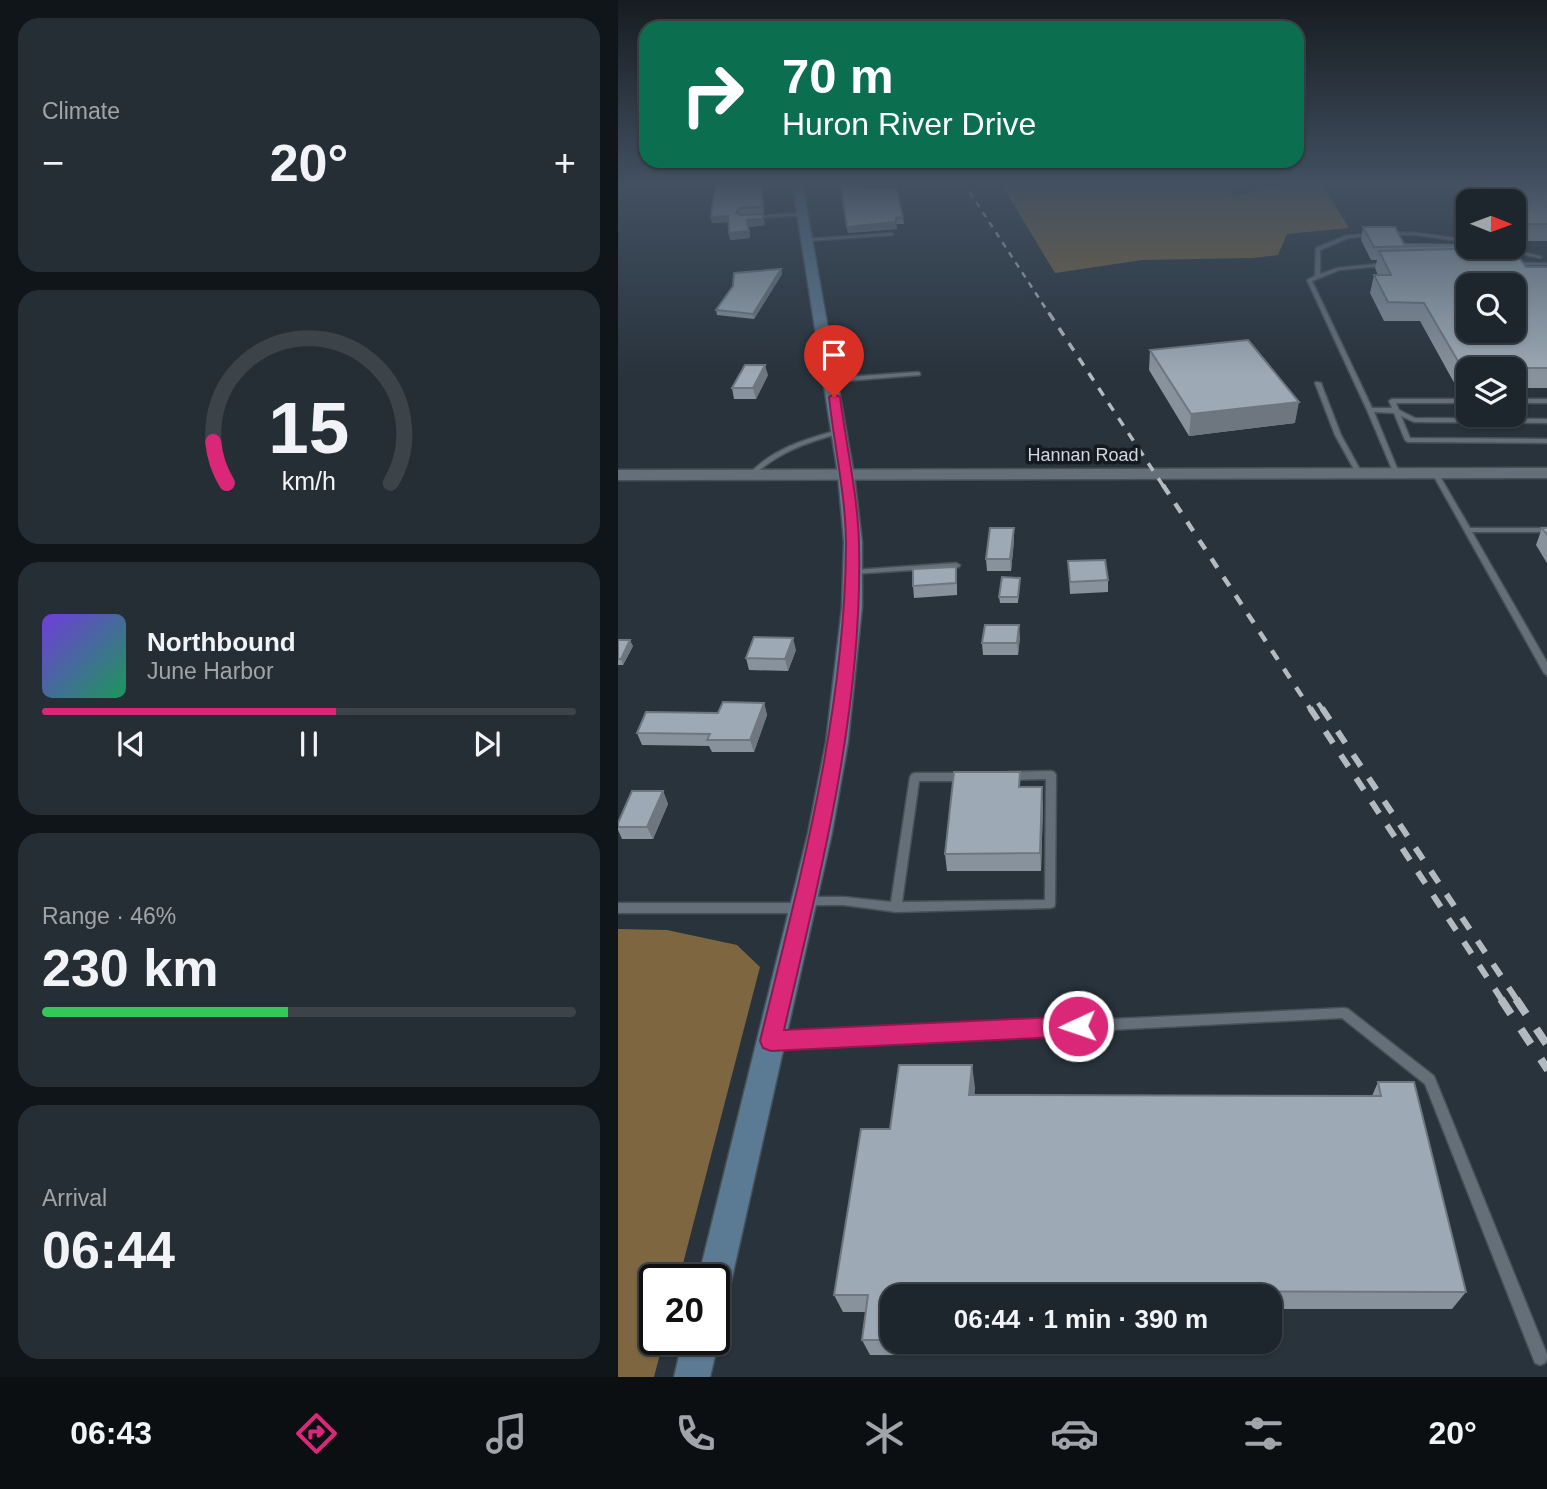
<!DOCTYPE html>
<meta charset="utf-8">
<style>
body{margin:0;font-family:Helvetica,sans-serif;background:#262e35;color:#f1f3f6;height:100vh;display:flex;flex-direction:column;font-size:26px;white-space:nowrap}
*{box-sizing:border-box;margin:0}
p{font-size:23px;color:#a1a5aa}
.icon{flex:none;width:38px;height:38px;fill:none;stroke:currentColor;stroke-width:2;stroke-linecap:round;stroke-linejoin:round}
.map{position:relative;flex:1;overflow:hidden}
.details{display:flex;flex-direction:column;gap:18px;padding:18px;background:#101519;width:618px}
.details>*{flex:none}
.guide{position:absolute;left:21px;top:21px;width:665px;height:147px;border-radius:21px;box-shadow:0 2px 5px #0004,0 0 0 2px #3c4349;background:#0b6e4f;color:#fff;overflow:hidden}
.needle{width:46px;rotate:91deg}
.buttons{position:absolute;left:838px;top:189px;display:grid;gap:14px}
.buttons a{display:grid;place-items:center;width:70px;height:70px;border-radius:14px;background:#1e262d;box-shadow:0 2px 5px #0004,0 0 0 2px #3c4349;font-size:35px}
.speed{position:absolute;left:21px;top:1264px;display:flex;gap:14px;font-size:35px;font-weight:700;text-align:center}
.speed>*{display:grid;place-content:center;width:91px;height:91px;border-radius:50%;background:#1e262d;box-shadow:0 2px 5px #0004,0 0 0 2px #3c4349;line-height:1}
.speed .limit{border:4px solid #111;border-radius:10px;background:#fff;color:#111}
.pin{position:absolute;display:grid;place-items:center;width:60px;height:60px;color:#fff;margin:-72px -30px;border-radius:50% 50% 50% 0;rotate:-45deg;box-shadow:0 0 7px #0007}
.pin .icon{rotate:45deg}
.me{position:absolute;width:77px;margin:-38px;rotate:267deg;stroke-linejoin:round;filter:drop-shadow(0 0 5px #0008)}
.turn{display:flex;align-items:center;gap:24px;height:147px;padding:0 28px;font-size:32px}
.turn .icon{width:91px;height:91px;stroke-width:2.5}
.turn b{display:block;font-size:49px;line-height:60px}
.big{font-size:52px;font-weight:800;line-height:1.1}
.details .widget{flex:1;display:flex;flex-direction:column;justify-content:center;gap:10px;min-width:0;padding:0 24px;border-radius:21px;background:#262e35}
.details .dial{align-items:center;gap:0}
.dial svg{height:182px;overflow:visible;fill:none;stroke:#3c4349;stroke-width:7;stroke-linecap:round;text-anchor:middle}
.dial text{fill:#f1f3f6;stroke:none}
.song{display:flex;align-items:center;gap:21px}
.cover{width:84px;height:84px;border-radius:10px;background:linear-gradient(135deg,hsl(260 70% 55%),hsl(150 70% 35%))}
.played{height:7px;border-radius:4px;background:linear-gradient(90deg,#db2777 55%,#3c4349 55%)}
.keys{display:flex;justify-content:space-around;direction:ltr}
.heat{display:flex;justify-content:space-between;align-items:center;font-size:38px;direction:ltr}
.charge{height:10px;border-radius:5px;background:linear-gradient(90deg,#34c759 46%,#3c4349 0)}
.trip{position:absolute;left:262px;top:1284px;width:402px;height:70px;border-radius:21px;background:#1e262d;box-shadow:0 2px 5px #0004,0 0 0 2px #3c4349;font-weight:800;line-height:70px;text-align:center}
.dock{display:flex;height:112px;justify-content:space-around;align-items:center;background:#0c0f12;color:#a1a5aa}
.dock .icon{width:49px;height:49px}
.dock .current{color:#db2777}
.dock b{font-size:32px;color:#f1f3f6}
main{display:flex;flex:1;min-height:0}
.map>svg:first-child{display:block}
.forest{fill:#7d6640}
.lines{fill:none;stroke-linecap:round;stroke-linejoin:round}
.service-casing{stroke:#475057;stroke-width:3}
.tertiary-casing{stroke:#475057;stroke-width:3}
.secondary-casing{stroke:#475057;stroke-width:3}
.service{fill:#646f7a;fill-rule:evenodd}
.tertiary{fill:#646f7a;fill-rule:evenodd}
.secondary{fill:#5b7a93;fill-rule:evenodd}
.rail-far4{stroke:#b3bac0;stroke-width:2.5;stroke-dasharray:6 6;stroke-linecap:butt}
.rail-far3{stroke:#b3bac0;stroke-width:3.5;stroke-dasharray:9 9;stroke-linecap:butt}
.rail-far2{stroke:#b3bac0;stroke-width:4.5;stroke-dasharray:11 11;stroke-linecap:butt}
.rail-far1{stroke:#b3bac0;stroke-width:6;stroke-dasharray:14 14;stroke-linecap:butt}
.rail{stroke:#b3bac0;stroke-width:8;stroke-dasharray:18 18;stroke-linecap:butt}
.wall{fill:#87929c}
.shaded-wall{fill:#6e777f}
.building{fill:#9daab5;stroke:#6e777f;stroke-width:2;fill-rule:evenodd}
.route{fill:#db2777;stroke:#8e194d;stroke-width:2}
.labels{text-anchor:middle;dominant-baseline:central;stroke-width:7;stroke-linejoin:round;paint-order:stroke}
.far-street-label{font-size:18px;fill:#d1d7dd;stroke:#151a1e}
</style>
<main>
<section class="details">
<div class="widget"><p>Climate</p>
<div class="heat"><a>−</a><b class="big">20°</b><a>+</a></div>
</div>
<div class="widget dial"><svg viewBox="0 0 100 80">
<path d="M14 69A42 42 0 1 1 86 69"/>
<path d="M14 69A42 42 0 0 1 8 51" stroke="#db2777"/>
<text x="50" y="56" font-size="32" font-weight="700">15</text>
<text x="50" y="72" font-size="11">km/h</text>
</svg></div>
<div class="widget">
<div class="song"><i class="cover"></i><div><b>Northbound</b><p>June Harbor</p></div></div>
<div class="played"></div>
<div class="keys"><svg class="icon" aria-label="previous" viewBox="0 0 24 24"><path d="M18 5L8 12l10 7zM5 5v14"/></svg><svg class="icon" aria-label="pause" viewBox="0 0 24 24"><path d="M8 5v14M16 5v14"/></svg><svg class="icon" aria-label="next" viewBox="0 0 24 24"><path d="M6 5l10 7-10 7zM19 5v14"/></svg></div>
</div>
<div class="widget"><p>Range · 46%</p><b class="big">230 km</b><div class="charge"></div></div>
<div class="widget"><p>Arrival</p><b class="big">06:44</b></div>
</section>
<div class="map">
<svg width="930" height="1377" viewBox="0 0 930 1377">
<rect width="100%" height="100%" fill="#28333c"/>
<path class="forest" d="M 382,182 L 612,182 L 614,197 L 673,182 L 703,182 L 731,228 L 669,234 L 660,255 L 634,258 L 524,260 L 437,273 Z
M 0,929 L 49,930 L 119,945 L 142,967 L 61,1279 L 37,1279 L 37,1339 L 46,1339 L 36,1377 L 0,1377 Z"/>
<g class="lines">
<defs>
<path id="service" d="M 180,182 L 181,184 L 136,187 L 134,186 Z
M 838,182 L 842,182 L 843,184 L 868,184 L 870,185 L 868,186 L 842,186 Z
M 185,213 L 187,215 L 134,218 L 132,217 L 134,216 Z
M 769,232 L 799,233 L 850,240 L 850,242 L 799,235 L 767,234 L 767,232 Z
M 273,233 L 275,234 L 275,235 L 189,241 L 187,240 L 189,239 Z
M 755,233 L 757,233 L 757,235 L 730,238 L 702,250 L 702,274 L 720,268 L 769,263 L 771,263 L 771,265 L 721,270 L 694,281 L 754,408 L 774,408 L 771,401 L 774,399 L 850,399 L 850,403 L 778,403 L 781,410 L 797,418 L 930,419 L 930,423 L 796,422 L 783,416 L 792,438 L 930,439 L 930,443 L 790,442 L 787,440 L 776,413 L 756,412 L 781,473 L 778,475 L 776,474 L 749,410 L 689,280 L 697,276 L 698,248 L 727,236 Z
M 876,247 L 883,247 L 924,257 L 922,258 Z
M 895,263 L 928,263 L 930,265 L 893,265 L 893,263 Z
M 300,372 L 302,373 L 302,375 L 214,382 L 211,380 L 214,378 Z
M 698,382 L 703,383 L 723,435 L 744,473 L 743,474 L 741,475 L 738,473 L 717,435 L 697,383 Z
M 896,399 L 930,399 L 930,403 L 896,403 Z
M 221,430 L 223,431 L 223,433 C 190,442 160,452 135,476 L 131,476 L 130,475 C 154,449 187,439 221,430 Z
M 817,471 L 820,473 L 852,528 L 930,528 L 930,532 L 854,532 L 930,664 L 930,676 L 926,673 L 814,473 Z
M 338,563 L 342,565 L 341,567 L 235,574 L 231,572 L 235,570 Z
M 433,771 L 436,772 L 438,775 L 437,904 L 436,907 L 432,908 L 278,912 L 226,905 L 188,905 L 184,904 L 183,901 L 184,898 L 188,897 L 226,897 L 273,902 L 292,777 L 294,774 L 297,773 L 345,773 L 348,774 L 350,777 L 348,780 L 345,781 L 301,781 L 284,902 L 427,900 L 428,779 L 391,780 L 388,779 L 386,776 L 388,773 L 391,772 Z
M 0,903 L 182,903 L 186,905 L 187,908 L 186,911 L 182,913 L 0,913 Z
M 726,1008 L 730,1009 L 816,1076 L 930,1357 L 927,1363 L 922,1365 L 917,1363 L 807,1084 L 724,1018 L 158,1047 L 154,1045 L 152,1041 L 154,1037 L 158,1035 Z"/>
<path id="tertiary" d="M 930,468 L 930,478 L 0,480 L 0,470 Z"/>
<path id="secondary" d="M 174,182 L 184,182 L 236,475 L 244,542 L 244,607 L 230,742 L 214,833 L 113,1282 L 108,1294 L 96,1299 L 96,1279 L 80,1279 L 190,833 L 208,742 L 224,607 L 226,542 L 220,475 Z
M 96,1328 L 101,1339 L 92,1377 L 56,1377 L 65,1339 L 96,1339 Z"/>
</defs>
<use href="#service" class="service-casing"/>
<use href="#tertiary" class="tertiary-casing"/>
<use href="#secondary" class="secondary-casing"/>
<use href="#service" class="service"/>
<use href="#tertiary" class="tertiary"/>
<use href="#secondary" class="secondary"/>
<path class="rail-far4" d="M 345,182 L 432,315"/>
<path class="rail-far3" d="M 431,313 L 546,487"/>
<path class="rail-far2" d="M 545,485 L 693,710
M 700,703 L 705,710"/>
<path class="rail-far1" d="M 692,708 L 884,1000
M 704,708 L 899,1000"/>
<path class="rail" d="M 883,999 L 930,1070
M 898,999 L 930,1046"/>
</g>
<path class="wall" d="M 217,182 L 244,182 L 247,190 L 285,217 L 286,224 L 278,224 L 279,229 L 230,233 L 223,186 L 218,187 Z
M 858,182 L 930,182 L 930,241 L 898,241 L 896,239 L 896,201 L 864,201 L 855,191 Z
M 145,188 L 146,213 L 123,215 L 147,225 L 131,227 L 132,238 L 112,240 L 110,222 L 94,223 L 93,217 Z
M 745,227 L 786,244 L 850,244 L 850,247 L 865,247 L 865,248 L 908,267 L 930,267 L 930,388 L 896,388 L 896,369 L 850,369 L 850,388 L 839,388 L 802,321 L 766,321 L 752,293 L 756,275 L 760,275 L 757,268 L 759,260 L 753,260 L 743,240 Z
M 163,269 L 164,274 L 136,319 L 99,315 L 98,310 Z
M 532,350 L 677,423 L 571,436 L 531,370 Z
M 150,375 L 138,399 L 116,399 L 114,388 Z
M 396,528 L 396,540 L 393,571 L 369,571 L 368,559 Z
M 924,528 L 930,528 L 930,565 L 918,545 Z
M 450,561 L 490,580 L 490,592 L 452,594 Z
M 339,578 L 339,595 L 296,598 L 295,586 Z
M 402,578 L 400,603 L 382,603 L 381,597 Z
M 402,637 L 400,655 L 365,655 L 364,643 Z
M 0,640 L 15,646 L 5,665 L 0,665 Z
M 178,650 L 170,671 L 131,670 L 128,658 Z
M 146,703 L 149,715 L 136,752 L 94,752 L 91,746 L 24,745 L 19,733 Z
M 403,787 L 425,805 L 423,871 L 329,871 L 327,854 Z
M 45,791 L 50,804 L 35,839 L 4,839 L 0,830 L 0,823 Z
M 760,1082 L 848,1292 L 834,1309 L 653,1309 L 653,1297 L 275,1297 L 275,1342 L 533,1342 L 531,1356 L 252,1355 L 244,1340 L 248,1312 L 225,1312 L 216,1295 L 272,1129 L 357,1087 L 356,1095 L 754,1096 Z"/>
<path class="shaded-wall" d="M 144,182 L 145,188 L 146,213 L 144,207 Z
M 217,182 L 222,182 L 223,186 L 218,187 Z
M 145,214 L 147,225 L 131,227 L 132,238 L 112,240 L 111,233 L 129,220 Z
M 110,216 L 111,222 L 94,223 L 93,217 Z
M 278,222 L 279,229 L 230,233 L 229,227 Z
M 163,269 L 164,274 L 136,319 L 135,314 Z
M 147,365 L 150,375 L 138,399 L 135,388 Z
M 681,402 L 677,423 L 571,436 L 573,414 Z
M 396,528 L 396,540 L 393,571 L 392,559 Z
M 401,625 L 402,637 L 400,655 L 399,643 Z
M 175,638 L 178,650 L 170,671 L 167,659 Z
M 12,640 L 15,646 L 5,665 L 3,659 Z
M 146,703 L 149,715 L 136,752 L 132,740 Z
M 424,787 L 425,805 L 423,871 L 422,853 Z
M 45,791 L 50,804 L 35,839 L 29,827 Z
M 354,1065 L 357,1087 L 355,1116 L 351,1095 Z"/>
<path class="building" d="M 144,182 L 144,207 L 122,208 L 118,213 L 123,215 L 145,214 L 145,219 L 129,220 L 131,231 L 111,233 L 110,216 L 93,217 L 97,184 Z
M 222,182 L 244,182 L 247,190 L 278,188 L 285,217 L 278,218 L 278,222 L 229,227 Z
M 865,182 L 930,182 L 930,224 L 903,224 L 896,216 L 896,201 L 883,201 Z
M 745,227 L 777,227 L 786,244 L 850,245 L 756,247 Z
M 873,248 L 895,250 L 908,267 L 930,267 L 930,368 L 844,368 L 806,303 L 770,302 L 756,275 L 773,275 L 761,251 ZM 850,285 L 896,285 L 896,331 L 850,331 Z
M 163,269 L 135,314 L 98,310 L 115,286 L 116,273 Z
M 630,340 L 681,402 L 573,414 L 532,350 Z
M 127,365 L 147,365 L 135,388 L 114,388 Z
M 372,528 L 396,528 L 392,559 L 368,559 Z
M 924,528 L 930,528 L 930,536 Z
M 487,560 L 490,580 L 452,582 L 450,561 Z
M 338,567 L 338,583 L 295,586 L 295,569 Z
M 384,577 L 402,578 L 400,597 L 381,597 Z
M 367,625 L 401,625 L 399,643 L 364,643 Z
M 136,637 L 175,638 L 167,659 L 128,658 Z
M 0,640 L 12,640 L 3,659 L 0,659 Z
M 105,702 L 146,703 L 132,740 L 89,740 L 92,734 L 19,733 L 28,712 L 100,713 Z
M 336,772 L 402,772 L 401,787 L 424,787 L 422,853 L 327,854 Z
M 14,791 L 45,791 L 29,827 L 0,827 L 0,823 Z
M 281,1065 L 354,1065 L 351,1095 L 763,1096 L 760,1082 L 796,1082 L 848,1292 L 531,1291 L 532,1297 L 275,1297 L 275,1340 L 244,1340 L 250,1295 L 216,1295 L 243,1129 L 272,1129 Z"/>
<linearGradient id="sky" x2="0" y2="1"><stop stop-color="#161c21"/><stop offset="0.49" stop-color="#425061"/><stop offset="1" stop-color="#425061" stop-opacity="0"/></linearGradient>
<rect width="930" height="375" fill="url(#sky)"/>
<path class="route" d="M 216,394 L 222,397 C 228,445 240,496 241,544 C 245,710 203,870 166,1030 L 460,1016 L 468,1019 L 471,1026 L 468,1033 L 460,1036 L 153,1051 L 145,1048 L 142,1041 C 182,878 227,714 228,545 C 228,496 216,445 211,397 Z"/>
<g class="labels">
<g class="far-street-label">
<text x="465" y="455">Hannan Road</text>
</g>
</g>
</svg>
<div class="buttons">
<a><svg class="needle" viewBox="-14 -14 28 28"><path d="M0-13l5 13h-10z" fill="#e53935"/><path d="M0 13l5-13h-10z" fill="#a1a5aa"/></svg></a>
<a><svg class="icon" aria-label="search" viewBox="0 0 24 24"><circle cx="10" cy="10" r="6"/><path d="M15 15l6 6"/></svg></a>
<a><svg class="icon" aria-label="layers" viewBox="0 0 24 24"><path d="M12 4l9 5-9 5-9-5zM3 14l9 5 9-5"/></svg></a>
</div>
<div class="speed"><div class="limit">20</div></div>
<div class="pin" style="left:216px;top:397px;background:#d93025"><svg class="icon" aria-label="arrive" viewBox="0 0 24 24"><path d="M6 21V4h12l-3 4 3 4H6"/></svg></div>
<svg class="me" style="left:460px;top:1026px" viewBox="-20 -20 40 40"><circle r="17" fill="#db2777" stroke="#fff" stroke-width="3"/><path d="M0-11L8 9 0 5-8 9z" fill="#fff"/></svg>
<div class="trip">06:44 · 1 min · 390 m</div>
<div class="guide">
<div class="turn"><svg class="icon" aria-label="right" viewBox="0 0 24 24"><path d="M7 20v-9h11M14 6l5 5-5 5"/></svg><div><b>70 m</b>Huron River Drive</div></div>
</div>
</div>
</main>
<nav class="dock">
<b>06:43</b>
<svg class="icon current" aria-label="directions" viewBox="0 0 24 24"><path d="M12 3l9 9-9 9-9-9zM9 14v-3h6M13 9l2 2-2 2"/></svg>
<svg class="icon" aria-label="music" viewBox="0 0 24 24"><path d="M9 18V5l10-2v13"/><circle cx="6" cy="18" r="3"/><circle cx="16" cy="16" r="3"/></svg>
<svg class="icon" aria-label="phone" viewBox="0 0 24 24"><path d="M5 4h4l2 5-3 2q2 4 5 5l2-3 5 2v4C11 20 4 13 5 4z"/></svg>
<svg class="icon" aria-label="climate" viewBox="0 0 24 24"><path d="M12 3v18M4 7l16 10M4 17L20 7"/></svg>
<svg class="icon" aria-label="car" viewBox="0 0 24 24"><path d="M5 17H2v-5l4-1 3-4h7l3 4 3 1v5h-3M9 17h6M6 11h13"/><circle cx="7" cy="17" r="2"/><circle cx="17" cy="17" r="2"/></svg>
<svg class="icon" aria-label="filters" viewBox="0 0 24 24"><path d="M4 7h16M4 17h16"/><circle cx="9" cy="7" r="2"/><circle cx="15" cy="17" r="2"/></svg>
<b>20°</b>
</nav>
